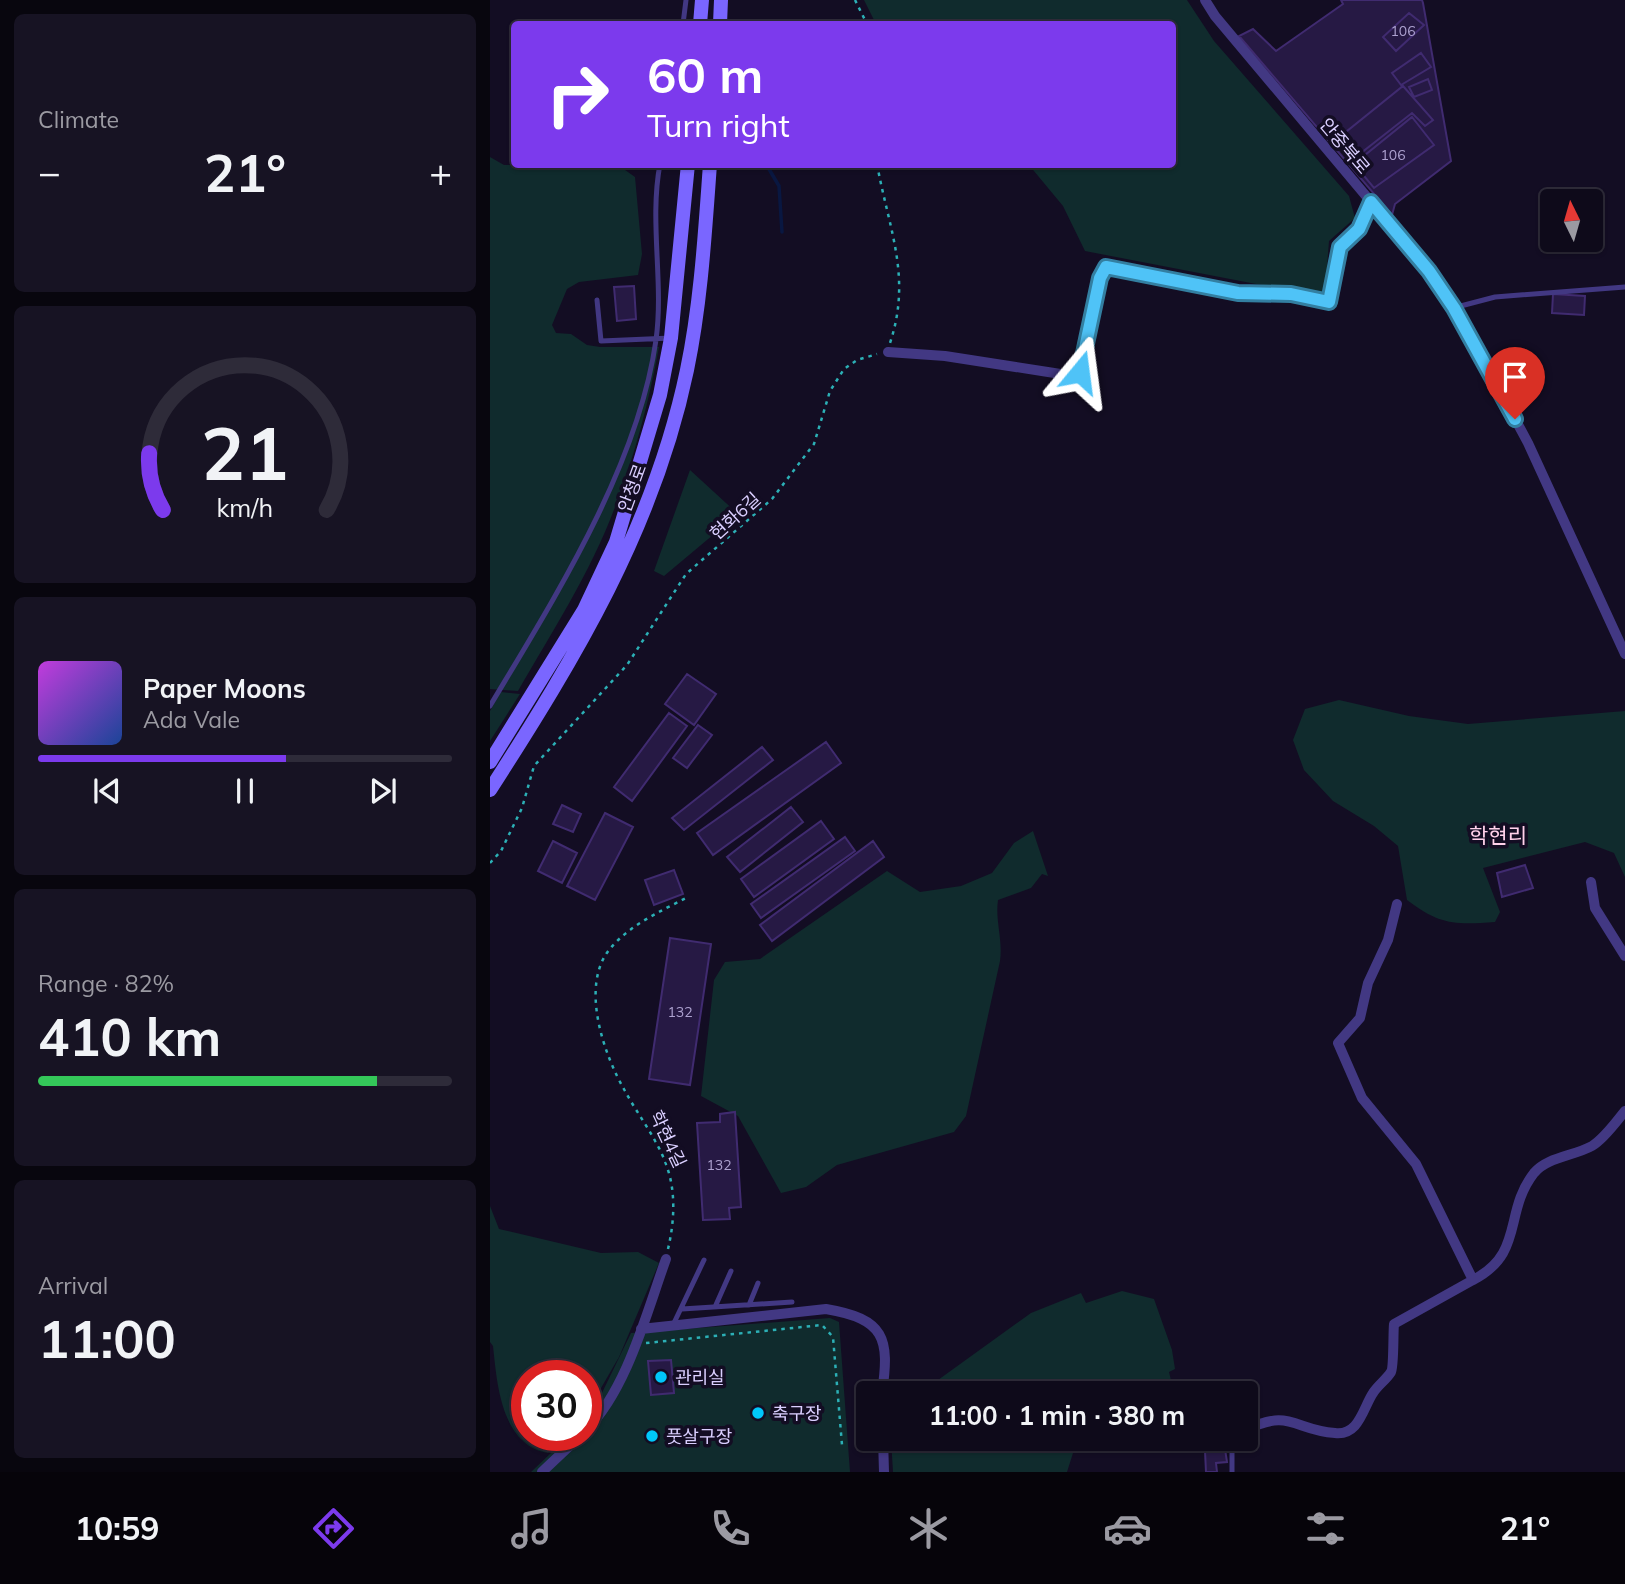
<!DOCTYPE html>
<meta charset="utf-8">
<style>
body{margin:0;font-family:Mulish,"Noto Sans KR",sans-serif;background:#171323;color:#f1f3f6;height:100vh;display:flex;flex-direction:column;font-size:26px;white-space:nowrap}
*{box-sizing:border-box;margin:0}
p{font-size:23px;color:#9b9aa2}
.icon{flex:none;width:38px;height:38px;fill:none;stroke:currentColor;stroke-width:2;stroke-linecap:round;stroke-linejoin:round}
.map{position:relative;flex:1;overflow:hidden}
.side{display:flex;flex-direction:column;gap:14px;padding:14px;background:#08060e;width:490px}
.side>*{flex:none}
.banner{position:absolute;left:21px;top:21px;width:665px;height:147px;border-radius:7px;box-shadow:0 2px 5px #0004,0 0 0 2px #2e2b39;background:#7c3aed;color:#fff;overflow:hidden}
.needle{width:46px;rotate:355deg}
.fabs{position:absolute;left:1050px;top:189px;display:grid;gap:14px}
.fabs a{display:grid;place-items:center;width:63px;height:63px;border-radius:7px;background:#0e0a1a;box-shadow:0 2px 5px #0004,0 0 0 2px #2e2b39;font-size:35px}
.speed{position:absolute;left:21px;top:1360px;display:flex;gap:14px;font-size:35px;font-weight:700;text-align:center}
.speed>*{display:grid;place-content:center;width:91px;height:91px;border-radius:50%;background:#0e0a1a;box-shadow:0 2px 5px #0004,0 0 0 2px #2e2b39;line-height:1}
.speed .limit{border:10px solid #d22;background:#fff;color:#111}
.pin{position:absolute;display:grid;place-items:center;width:60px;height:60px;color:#fff;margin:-72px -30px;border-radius:50% 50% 50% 0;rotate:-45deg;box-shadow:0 0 7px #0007}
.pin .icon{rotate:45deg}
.me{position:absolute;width:77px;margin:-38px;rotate:16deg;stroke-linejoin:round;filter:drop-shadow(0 0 5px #0008)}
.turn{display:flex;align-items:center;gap:24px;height:147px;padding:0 21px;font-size:32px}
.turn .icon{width:91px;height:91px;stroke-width:2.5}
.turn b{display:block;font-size:49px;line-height:60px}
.big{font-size:52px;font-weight:700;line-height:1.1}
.side .tile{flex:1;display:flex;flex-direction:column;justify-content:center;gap:10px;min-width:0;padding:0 24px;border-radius:10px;background:#171323}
.side .dial{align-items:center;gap:0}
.dial svg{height:182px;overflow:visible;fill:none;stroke:#2e2b39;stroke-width:7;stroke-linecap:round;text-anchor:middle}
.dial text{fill:#f1f3f6;stroke:none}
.song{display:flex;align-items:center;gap:21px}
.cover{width:84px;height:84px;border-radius:10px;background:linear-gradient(135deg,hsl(290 70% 55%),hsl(220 70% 35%))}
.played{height:7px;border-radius:4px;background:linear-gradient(90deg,#7c3aed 60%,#2e2b39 60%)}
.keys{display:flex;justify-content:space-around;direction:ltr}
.heat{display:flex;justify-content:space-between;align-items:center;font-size:38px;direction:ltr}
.charge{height:10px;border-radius:5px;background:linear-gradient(90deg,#34c759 82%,#2e2b39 0)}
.trip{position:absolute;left:366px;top:1381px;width:402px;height:70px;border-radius:7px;background:#0e0a1a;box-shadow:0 2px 5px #0004,0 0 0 2px #2e2b39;font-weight:700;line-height:70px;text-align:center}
.menu{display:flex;height:112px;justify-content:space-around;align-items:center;background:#06040a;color:#9b9aa2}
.menu .icon{width:49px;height:49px}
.menu .selected{color:#7c3aed}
.menu b{font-size:32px;color:#f1f3f6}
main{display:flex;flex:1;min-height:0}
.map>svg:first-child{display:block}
.green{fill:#102b2d}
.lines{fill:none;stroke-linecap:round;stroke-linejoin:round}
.stream{stroke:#091741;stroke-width:3.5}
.building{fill:#261944;stroke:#402b70;stroke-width:2}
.path{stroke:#2cb0b6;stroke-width:2.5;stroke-dasharray:3.5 5;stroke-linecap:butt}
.lane{stroke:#423883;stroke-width:5}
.street{stroke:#423883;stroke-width:10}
.secondary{stroke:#7a66ff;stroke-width:14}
.route-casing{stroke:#337fa1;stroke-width:18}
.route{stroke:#4fc3f7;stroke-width:12}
.poi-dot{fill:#00c7fa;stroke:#130d23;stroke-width:2.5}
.labels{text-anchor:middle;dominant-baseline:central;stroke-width:7;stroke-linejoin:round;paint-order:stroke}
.number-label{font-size:14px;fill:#ada2d0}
.street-label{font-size:18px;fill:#dacfff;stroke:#130d23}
.poi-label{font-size:18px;fill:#dacfff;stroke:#130d23;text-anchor:start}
.quarter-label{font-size:21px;fill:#ffd1ea;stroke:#130d23}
</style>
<main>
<section class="side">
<div class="tile"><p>Climate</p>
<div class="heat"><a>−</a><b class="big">21°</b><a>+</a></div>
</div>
<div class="tile dial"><svg viewBox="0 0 100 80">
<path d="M14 69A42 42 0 1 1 86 69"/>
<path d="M14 69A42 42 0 0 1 8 44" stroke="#7c3aed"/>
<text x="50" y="56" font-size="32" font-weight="700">21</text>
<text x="50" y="72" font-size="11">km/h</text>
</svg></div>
<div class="tile">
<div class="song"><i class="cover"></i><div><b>Paper Moons</b><p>Ada Vale</p></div></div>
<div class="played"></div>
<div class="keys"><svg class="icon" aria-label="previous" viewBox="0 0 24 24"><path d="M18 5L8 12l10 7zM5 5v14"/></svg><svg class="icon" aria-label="pause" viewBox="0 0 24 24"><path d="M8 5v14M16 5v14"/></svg><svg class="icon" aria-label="next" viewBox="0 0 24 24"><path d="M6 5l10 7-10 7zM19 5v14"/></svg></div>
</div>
<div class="tile"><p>Range · 82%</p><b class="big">410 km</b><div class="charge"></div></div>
<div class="tile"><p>Arrival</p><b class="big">11:00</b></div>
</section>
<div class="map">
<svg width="1135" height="1472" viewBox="0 0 1135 1472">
<rect width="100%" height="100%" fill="#130d23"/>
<path class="green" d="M 374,0 L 697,0 L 724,41 L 859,196 L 865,218 L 839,241 L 835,294 L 766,284 L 595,251 L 573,206 L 539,165 L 682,164 L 682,24 L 386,24 Z
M 0,157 L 14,165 L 128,165 L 145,177 L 152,254 L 148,275 L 89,282 L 77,289 L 62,325 L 66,333 L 81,334 L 97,345 L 110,347 L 169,347 C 159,401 145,455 125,507 C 101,572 62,632 28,691 L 0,689 Z
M 200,470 L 248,514 L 174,576 L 164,571 Z
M 11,692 L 30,694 L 0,741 L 0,711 Z
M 849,700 L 919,716 L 978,724 L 1135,711 L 1135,877 L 1124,853 L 1095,842 L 993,868 L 1010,912 L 1005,922 C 965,925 950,925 917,900 L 908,846 L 884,826 L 843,801 L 814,770 L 803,740 L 815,709 Z
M 543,831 L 558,876 L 552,874 L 541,888 L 508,900 C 505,921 513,939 510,961 L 476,1116 L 464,1132 L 347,1165 L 316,1187 L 291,1193 L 248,1116 L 211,1096 L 224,980 L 235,962 L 270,959 L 397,871 L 430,892 L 471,886 L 502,873 L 524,843 Z
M 0,1206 L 9,1229 L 111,1253 L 148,1252 L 169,1263 L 129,1357 L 96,1414 L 96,1376 L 37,1376 L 37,1435 L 76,1435 L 58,1453 C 11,1445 7,1383 3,1346 L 0,1342 Z
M 632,1291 L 664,1299 L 682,1350 L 685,1369 L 679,1372 L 684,1393 L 653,1390 L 646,1393 L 437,1393 L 448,1380 L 541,1313 L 591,1293 L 596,1303 Z
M 340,1318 L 349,1322 L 360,1472 L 41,1472 L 80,1435 L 96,1435 L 96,1418 L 109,1399 L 141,1333 Z
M 401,1439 L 587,1439 L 584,1442 L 593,1450 L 583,1453 L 577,1472 L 403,1472 Z"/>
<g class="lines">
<path class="stream" d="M 276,164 L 289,186 L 292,232"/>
</g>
<path class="building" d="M 851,0 L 932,0 L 933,3 L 961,161 L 905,204 L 902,215 L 749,36 L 763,29 L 786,51 L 853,4 Z
M 919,13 L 934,25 L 906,51 L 893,37 Z
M 931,53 L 941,67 L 911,85 L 902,73 Z
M 938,79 L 942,90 L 924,97 L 919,87 Z
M 913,86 L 943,120 L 935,126 L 922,113 L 862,160 L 846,140 Z
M 922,117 L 944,145 L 884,188 L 864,164 Z
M 144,286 L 146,319 L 127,321 L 124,287 Z
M 1063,294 L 1095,296 L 1094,315 L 1062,313 Z
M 197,674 L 226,694 L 204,725 L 175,704 Z
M 179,713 L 197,726 L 142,801 L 124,787 Z
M 208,725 L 222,735 L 197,768 L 183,758 Z
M 336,742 L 351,763 L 223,855 L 207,833 Z
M 272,747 L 283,760 L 194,830 L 182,818 Z
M 72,805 L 91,814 L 83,832 L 63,824 Z
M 301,807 L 313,822 L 250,872 L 237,857 Z
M 115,813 L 143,827 L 105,900 L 77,886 Z
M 331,821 L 344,839 L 264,897 L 251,879 Z
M 355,837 L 365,851 L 271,918 L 261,904 Z
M 63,841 L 87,853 L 72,883 L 48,871 Z
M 383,841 L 394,857 L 282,941 L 270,925 Z
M 1035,865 L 1043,888 L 1012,897 L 1007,873 Z
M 184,870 L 193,894 L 164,905 L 155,880 Z
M 180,938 L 221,944 L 200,1085 L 159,1079 Z
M 245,1112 L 251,1207 L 239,1208 L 240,1219 L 213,1220 L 207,1123 L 230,1122 L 230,1114 Z
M 181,1360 L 184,1393 L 161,1395 L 158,1361 Z
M 735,1449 L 737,1462 L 726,1463 L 727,1472 L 716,1472 L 715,1451 Z"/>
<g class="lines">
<path class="path" d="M 365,0 L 377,24
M 387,164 C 399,230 422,277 400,343
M 0,863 L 11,851 L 32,808 L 44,766 L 137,665 L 196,574 L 282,499 L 324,444 L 340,391 L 354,369 L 367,360 L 387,354
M 178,1249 C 184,1224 186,1195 178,1170 C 169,1141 149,1117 135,1091 C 114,1055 90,987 119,950 C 139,925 171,911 198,897
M 156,1343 L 332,1325 L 343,1337 L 352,1445"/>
<path class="lane" d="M 193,24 L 196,0
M 107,300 L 111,341 L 181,338
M 963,308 L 1005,297 L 1135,287
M 0,706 C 65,597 148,467 166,340 C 174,282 159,222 170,164
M 259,1305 L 268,1283
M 225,1307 L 241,1271
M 192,1309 L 302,1302
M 183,1325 L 214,1260
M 742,1472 L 742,1447"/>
<path class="street" d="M 715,0 L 725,16 L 939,271 L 975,326 L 1038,443 L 1135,654
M 398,352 L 455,356 L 577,375 L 590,372 C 598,342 602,292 616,267 L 748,293 L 801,294 L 839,302 L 850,247 L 869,229 L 881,202
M 1101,882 L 1105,908 L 1135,956
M 983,1280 C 1035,1253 1013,1213 1044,1173 C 1057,1157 1084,1156 1102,1146 C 1114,1139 1126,1122 1135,1111
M 151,1329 L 336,1309 C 395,1319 400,1338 392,1393
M 96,1430 C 137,1390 157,1311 176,1259
M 756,1430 C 800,1408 804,1430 845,1433 C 869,1436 873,1408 883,1393 C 888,1385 896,1380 901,1372 C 904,1367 903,1333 904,1324 L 983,1280 L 926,1164 L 872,1098 L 848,1043 L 870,1018 L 878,983 L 898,940 L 907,904
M 393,1438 L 394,1472
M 742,1447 L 745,1438
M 52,1472 L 91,1435"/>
<path class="secondary" d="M 210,24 L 212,0
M 230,24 L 231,0
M 0,762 L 94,610 L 126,542 L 170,395 L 181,338 L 198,164
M 0,790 C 86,656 164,528 197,370 C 211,303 215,232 220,164"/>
</g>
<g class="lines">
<defs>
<path id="route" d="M 590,372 L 610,278 L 616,267 L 748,293 L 801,294 L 839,302 L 850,247 L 869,229 L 881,202 L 939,271 L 964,308 L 1025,419"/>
</defs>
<use href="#route" class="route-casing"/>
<use href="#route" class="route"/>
</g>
<g class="poi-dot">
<circle cx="171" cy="1377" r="7"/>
<circle cx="268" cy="1413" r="7"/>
<circle cx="162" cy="1436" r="7"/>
</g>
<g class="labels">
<g class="number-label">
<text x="913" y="31">106</text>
<text x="903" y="155">106</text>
<text x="190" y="1012">132</text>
<text x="229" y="1165">132</text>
</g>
<g class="street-label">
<text transform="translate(855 146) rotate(50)">안중북로</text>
<text transform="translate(142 488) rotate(-70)">안청로</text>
<text transform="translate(245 516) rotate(-42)">현화6길</text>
<text transform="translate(178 1139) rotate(65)">학현4길</text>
</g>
<g class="poi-label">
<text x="185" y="1377">관리실</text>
<text x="282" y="1413">축구장</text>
<text x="176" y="1436">풋살구장</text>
</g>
<g class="quarter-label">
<text x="1008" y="835">학현리</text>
</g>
</g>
</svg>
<div class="fabs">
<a><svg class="needle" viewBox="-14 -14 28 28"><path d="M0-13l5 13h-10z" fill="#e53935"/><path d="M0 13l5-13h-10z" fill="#9b9aa2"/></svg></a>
</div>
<div class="speed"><div class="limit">30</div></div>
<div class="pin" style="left:1025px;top:419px;background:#d93025"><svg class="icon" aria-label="arrive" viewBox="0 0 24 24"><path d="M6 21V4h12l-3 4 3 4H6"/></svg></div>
<svg class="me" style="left:590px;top:372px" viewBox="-20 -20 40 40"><path d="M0-17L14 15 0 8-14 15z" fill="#4fc3f7" stroke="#fff" stroke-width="4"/></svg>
<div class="trip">11:00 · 1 min · 380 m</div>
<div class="banner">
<div class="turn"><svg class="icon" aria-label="right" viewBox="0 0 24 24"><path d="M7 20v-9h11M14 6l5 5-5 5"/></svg><div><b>60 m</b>Turn right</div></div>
</div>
</div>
</main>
<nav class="menu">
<b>10:59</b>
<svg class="icon selected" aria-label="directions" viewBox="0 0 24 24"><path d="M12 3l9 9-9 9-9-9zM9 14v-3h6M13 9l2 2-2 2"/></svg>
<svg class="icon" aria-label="music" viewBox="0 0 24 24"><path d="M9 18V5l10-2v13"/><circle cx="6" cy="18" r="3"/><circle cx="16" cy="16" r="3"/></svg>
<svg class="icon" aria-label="phone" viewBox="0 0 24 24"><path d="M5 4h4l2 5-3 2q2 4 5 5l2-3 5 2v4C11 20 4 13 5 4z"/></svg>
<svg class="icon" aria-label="climate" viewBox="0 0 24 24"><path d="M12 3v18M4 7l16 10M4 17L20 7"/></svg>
<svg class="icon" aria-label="car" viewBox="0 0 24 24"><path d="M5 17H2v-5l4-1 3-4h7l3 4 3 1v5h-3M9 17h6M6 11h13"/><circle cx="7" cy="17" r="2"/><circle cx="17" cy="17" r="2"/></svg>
<svg class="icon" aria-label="filters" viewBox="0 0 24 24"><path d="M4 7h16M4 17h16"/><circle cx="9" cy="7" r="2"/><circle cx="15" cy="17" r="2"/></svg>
<b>21°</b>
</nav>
